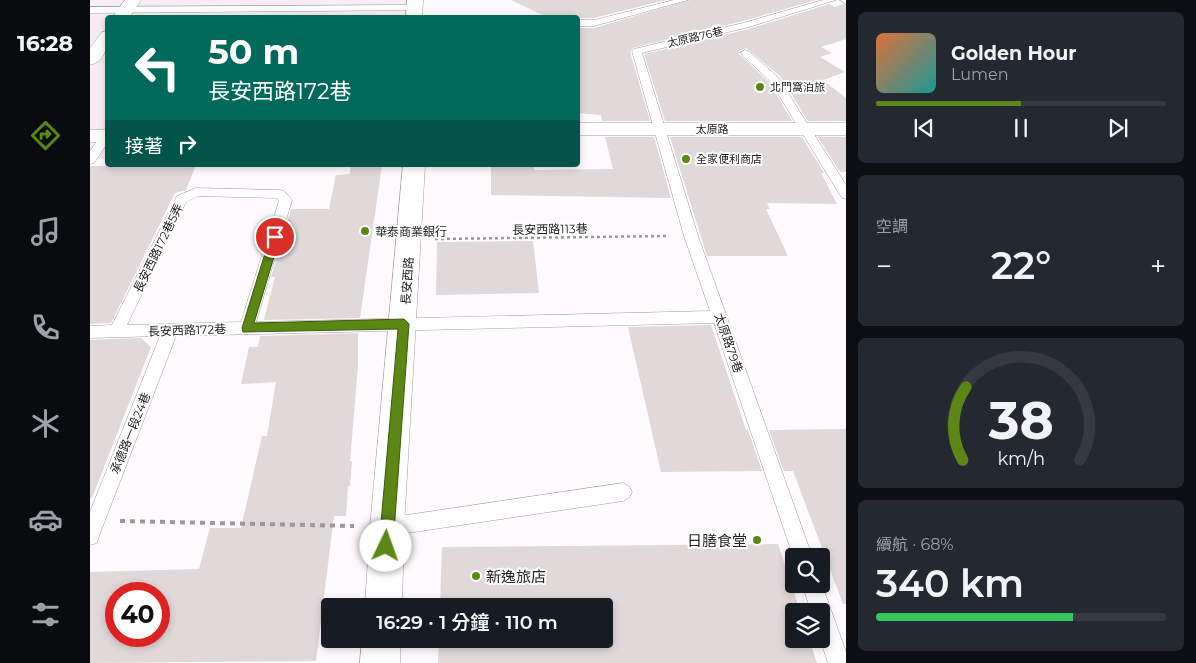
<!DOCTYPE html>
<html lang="zh-TW">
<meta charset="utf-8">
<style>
body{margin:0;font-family:Montserrat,"Noto Sans TC",sans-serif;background:#242831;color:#f1f3f6;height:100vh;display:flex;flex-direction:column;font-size:19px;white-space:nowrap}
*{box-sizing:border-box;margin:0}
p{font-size:16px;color:#9ea1a6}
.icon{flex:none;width:28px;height:28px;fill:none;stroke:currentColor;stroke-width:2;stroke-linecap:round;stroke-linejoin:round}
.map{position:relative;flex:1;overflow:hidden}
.side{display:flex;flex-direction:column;gap:12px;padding:12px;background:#0d0f14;width:350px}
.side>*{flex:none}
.guide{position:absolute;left:15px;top:15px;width:475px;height:152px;border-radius:5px;box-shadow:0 2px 8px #0003;background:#00695c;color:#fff;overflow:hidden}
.fabs{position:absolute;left:695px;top:548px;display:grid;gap:10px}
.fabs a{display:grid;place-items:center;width:45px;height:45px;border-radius:5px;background:#171b24;box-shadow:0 2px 8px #0003;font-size:25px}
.speed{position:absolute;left:15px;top:582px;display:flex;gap:10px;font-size:25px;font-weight:700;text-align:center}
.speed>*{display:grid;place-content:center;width:65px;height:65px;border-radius:50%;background:#171b24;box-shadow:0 2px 8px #0003;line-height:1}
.speed .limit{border:8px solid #d22;background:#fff;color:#111}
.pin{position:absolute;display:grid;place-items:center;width:42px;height:42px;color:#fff;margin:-21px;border:2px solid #fff;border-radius:50%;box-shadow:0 1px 5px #0007}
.me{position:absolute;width:55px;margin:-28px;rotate:3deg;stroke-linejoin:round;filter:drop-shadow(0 0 4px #0008)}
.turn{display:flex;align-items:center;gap:18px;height:105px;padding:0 20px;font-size:22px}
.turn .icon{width:65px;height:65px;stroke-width:2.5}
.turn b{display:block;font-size:35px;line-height:42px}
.then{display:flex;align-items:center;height:48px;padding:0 20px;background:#0003;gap:10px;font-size:19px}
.big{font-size:38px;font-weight:600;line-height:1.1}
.side .tile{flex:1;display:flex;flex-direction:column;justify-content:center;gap:8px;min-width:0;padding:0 18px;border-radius:8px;background:#242831}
.side .dial{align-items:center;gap:0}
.dial svg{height:130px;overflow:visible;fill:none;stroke:#363941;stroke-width:7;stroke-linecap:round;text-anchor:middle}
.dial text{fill:#f1f3f6;stroke:none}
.song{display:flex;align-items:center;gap:15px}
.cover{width:60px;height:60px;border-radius:8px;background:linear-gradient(135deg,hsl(20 70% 55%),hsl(180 70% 35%))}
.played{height:5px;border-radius:2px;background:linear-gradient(90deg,#5b8714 50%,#363941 50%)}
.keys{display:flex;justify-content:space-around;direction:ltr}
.heat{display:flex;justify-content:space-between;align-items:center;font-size:28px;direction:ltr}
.charge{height:8px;border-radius:4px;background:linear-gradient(90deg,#34c759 68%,#363941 0)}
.trip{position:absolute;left:231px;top:598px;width:292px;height:50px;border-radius:5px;background:#171b24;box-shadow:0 2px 8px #0003;font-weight:600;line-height:50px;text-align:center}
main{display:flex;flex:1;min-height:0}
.tabs{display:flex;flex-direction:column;width:90px;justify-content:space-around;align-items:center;background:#090b0e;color:#9ea1a6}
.tabs .icon{width:35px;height:35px}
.tabs .selected{color:#5b8714}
.tabs b{font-size:22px;color:#f1f3f6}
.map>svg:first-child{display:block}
.built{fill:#f9ecf5}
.building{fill:#e0d8d9;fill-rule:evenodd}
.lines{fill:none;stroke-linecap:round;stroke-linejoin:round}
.lane-casing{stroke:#a09a9e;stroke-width:1}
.street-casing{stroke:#a09a9e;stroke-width:1}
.secondary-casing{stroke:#a09a9e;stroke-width:1}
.path-far1{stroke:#9c989a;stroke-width:2.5;stroke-dasharray:3 3;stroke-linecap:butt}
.path{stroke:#9c989a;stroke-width:4;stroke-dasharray:5 5;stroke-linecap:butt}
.lane{fill:#fff;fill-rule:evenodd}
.street{fill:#fff;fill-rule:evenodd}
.secondary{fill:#fff;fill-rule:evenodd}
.route{fill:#5b8714;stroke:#3b580d}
.poi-dot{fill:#5b8714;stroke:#fff;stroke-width:2}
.labels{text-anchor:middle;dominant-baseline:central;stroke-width:4;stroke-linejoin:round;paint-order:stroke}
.far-street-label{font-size:11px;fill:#222021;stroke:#fff}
.far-poi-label{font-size:11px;fill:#222021;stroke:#fff;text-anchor:start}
.street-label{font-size:12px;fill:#222021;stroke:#fff}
.poi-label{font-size:12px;fill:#222021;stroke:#fff;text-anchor:start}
.near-poi-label{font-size:15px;fill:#222021;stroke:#fff;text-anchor:end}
</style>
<main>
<nav class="tabs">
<b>16:28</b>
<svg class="icon selected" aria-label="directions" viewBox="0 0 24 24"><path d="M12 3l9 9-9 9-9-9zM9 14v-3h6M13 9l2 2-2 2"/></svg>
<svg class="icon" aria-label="music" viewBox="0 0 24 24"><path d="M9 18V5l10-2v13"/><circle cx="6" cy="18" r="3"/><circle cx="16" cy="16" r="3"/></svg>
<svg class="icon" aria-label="phone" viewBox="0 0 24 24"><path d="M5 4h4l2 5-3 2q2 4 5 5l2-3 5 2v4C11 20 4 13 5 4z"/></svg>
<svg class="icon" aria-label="climate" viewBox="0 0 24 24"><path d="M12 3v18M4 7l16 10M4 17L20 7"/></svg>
<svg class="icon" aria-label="car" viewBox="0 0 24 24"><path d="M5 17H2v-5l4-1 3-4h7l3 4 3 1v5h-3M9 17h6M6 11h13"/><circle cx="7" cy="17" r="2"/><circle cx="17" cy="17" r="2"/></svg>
<svg class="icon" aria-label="filters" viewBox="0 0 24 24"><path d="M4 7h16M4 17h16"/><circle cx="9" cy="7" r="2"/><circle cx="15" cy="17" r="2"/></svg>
</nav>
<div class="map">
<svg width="756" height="663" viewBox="0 0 756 663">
<rect width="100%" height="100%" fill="#fffafd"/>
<path class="built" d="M 0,0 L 322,0 L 320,17 L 18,18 L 17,159 L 0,159 Z"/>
<path class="building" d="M 421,0 L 576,0 L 504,18 L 459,18 Z
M 600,0 L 726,0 L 653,21 L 543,48 L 540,52 L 560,121 L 512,121 L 511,115 L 488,113 L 488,28 L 504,28 Z
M 739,4 L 745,7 L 753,4 L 756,6 L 756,39 L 731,47 L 742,53 L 730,57 L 755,72 L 733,80 L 756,98 L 756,121 L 718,121 L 690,76 L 656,48 L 649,51 L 649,54 L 679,82 L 702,121 L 575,121 L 554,54 L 659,29 Z
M 515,137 L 564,137 L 581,198 L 401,195 L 401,165 L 444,165 L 444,170 L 523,169 Z
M 580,137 L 712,137 L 734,173 L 731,173 L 747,204 L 677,203 L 680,209 L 676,209 L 698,256 L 617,256 Z
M 728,137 L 756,137 L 756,172 L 750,172 Z
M 106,165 L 96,190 L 85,193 L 21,323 L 0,324 L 0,166 Z
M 261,165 L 292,165 L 270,318 L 174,320 L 185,277 L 181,277 L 201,209 L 239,209 L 246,175 L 260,174 Z
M 443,241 L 449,293 L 346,295 L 347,242 Z
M 621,325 L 656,430 L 658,430 L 672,471 L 571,472 L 538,327 Z
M 268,333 L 268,366 L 260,461 L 262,461 L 260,486 L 258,486 L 256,516 L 244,516 L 226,661 L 0,663 L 0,572 L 109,569 L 120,528 L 151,528 L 172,436 L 177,436 L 186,382 L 151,384 L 159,347 L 168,347 L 170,336 ZM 26,594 L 69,594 L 69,636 L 26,636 Z
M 51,338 L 61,347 L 2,498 L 0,498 L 0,340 Z
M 756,429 L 756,604 L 753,604 L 703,471 L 694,471 L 679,430 Z
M 688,544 L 710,611 L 704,611 L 704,639 L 719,639 L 727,663 L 348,663 L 349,639 L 515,639 L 515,606 L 350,606 L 352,547 Z"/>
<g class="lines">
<defs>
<path id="lane" d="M 584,0 L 598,0 L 504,26 L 488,26 L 488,20 L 504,20 Z
M 733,0 L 746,0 L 659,27 L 552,53 L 608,236 L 722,556 L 704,556 L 704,559 L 624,323 L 86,336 L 9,536 L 7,543 L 0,545 L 0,512 L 70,336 L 0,338 L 0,326 L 22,325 L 87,196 L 106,188 L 190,190 L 194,191 L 202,200 L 166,322 L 620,311 L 594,236 L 542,51 L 544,49 L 653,23 ZM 108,196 L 187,198 L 189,201 L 151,322 L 37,325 L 96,202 Z
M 750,0 L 756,0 L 756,4 Z
M 325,5 L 328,6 L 328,10 L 0,13 L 0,7 Z
M 655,50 L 658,51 L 688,77 L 756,185 L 756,199 L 752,198 L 680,81 L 650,53 Z
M 18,133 L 18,142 L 4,163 L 0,164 L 0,151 L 12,134 Z
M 533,483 L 539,486 L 542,492 L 539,498 L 533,501 L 297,536 L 290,534 L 288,527 L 290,520 L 297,518 Z
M 731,582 L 756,652 L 756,663 L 738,663 L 730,639 L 731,611 L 721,611 L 712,584 Z"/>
<path id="street" d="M 35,0 L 51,0 L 39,18 L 22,18 Z
M 18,31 C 18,45 16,61 0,65 L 0,48 L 12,32 Z
M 488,123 L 756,123 L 756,135 L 488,135 Z
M 0,130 L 18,130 L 18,142 L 0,142 Z"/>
<path id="secondary" d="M 317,0 L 333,0 L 332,18 L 316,18 Z
M 313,165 L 335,165 L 314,527 L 312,606 L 275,606 L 280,527 Z
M 272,639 L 310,639 L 310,663 L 270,663 Z"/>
</defs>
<use href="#lane" class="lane-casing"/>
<use href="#street" class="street-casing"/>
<use href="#secondary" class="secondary-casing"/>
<path class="path-far1" d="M 345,239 L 579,236"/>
<path class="path" d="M 30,521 L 264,526"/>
<use href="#lane" class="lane"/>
<use href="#street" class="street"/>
<use href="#secondary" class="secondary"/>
</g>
<path class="route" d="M 185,233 L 190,237 L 164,323 L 314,319 L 319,324 L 303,546 L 301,552 L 296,554 L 291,552 L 289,546 L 308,329 L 153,332 L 152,328 L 180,237 Z"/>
<g class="poi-dot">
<circle cx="670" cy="87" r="5"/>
<circle cx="596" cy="159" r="5"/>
<circle cx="275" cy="231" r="5"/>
<circle cx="667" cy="540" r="5"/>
<circle cx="386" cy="576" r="5"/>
</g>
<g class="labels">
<g class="far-street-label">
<text transform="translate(605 37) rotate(-13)">太原路76巷</text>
<text x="622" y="129">太原路</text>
</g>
<g class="far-poi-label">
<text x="680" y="87">北門窩泊旅</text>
<text x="606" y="159">全家便利商店</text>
</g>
<g class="street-label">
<text transform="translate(460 229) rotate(-1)">長安西路113巷</text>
<text transform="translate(68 248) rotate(-64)">長安西路172巷5弄</text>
<text transform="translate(317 281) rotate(-86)">長安西路</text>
<text transform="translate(97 330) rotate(-2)">長安西路172巷</text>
<text transform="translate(639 343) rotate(71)">太原路79巷</text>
<text transform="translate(40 433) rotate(-68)">承德路一段24巷</text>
</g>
<g class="poi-label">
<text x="285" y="231">華泰商業銀行</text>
</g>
<g class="near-poi-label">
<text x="657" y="540">日膳食堂</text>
<text x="396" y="576" text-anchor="start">新逸旅店</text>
</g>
</g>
</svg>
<div class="fabs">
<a><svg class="icon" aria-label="search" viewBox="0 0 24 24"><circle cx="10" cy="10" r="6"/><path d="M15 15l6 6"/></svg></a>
<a><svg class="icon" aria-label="layers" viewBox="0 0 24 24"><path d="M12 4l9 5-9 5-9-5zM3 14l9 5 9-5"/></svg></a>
</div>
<div class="speed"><div class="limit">40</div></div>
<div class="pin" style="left:185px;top:237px;background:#d93025"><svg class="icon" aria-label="arrive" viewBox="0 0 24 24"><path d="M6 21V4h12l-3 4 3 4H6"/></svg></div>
<svg class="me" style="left:296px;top:546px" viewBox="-20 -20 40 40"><circle r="19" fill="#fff"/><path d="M0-13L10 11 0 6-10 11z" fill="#5b8714"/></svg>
<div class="trip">16:29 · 1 分鐘 · 110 m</div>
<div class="guide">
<div class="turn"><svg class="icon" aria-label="left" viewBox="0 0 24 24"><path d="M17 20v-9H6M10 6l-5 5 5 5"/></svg><div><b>50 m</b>長安西路172巷</div></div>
<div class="then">接著<svg class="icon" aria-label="right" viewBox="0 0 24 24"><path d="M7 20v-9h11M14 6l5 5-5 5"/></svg></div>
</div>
</div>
<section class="side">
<div class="tile">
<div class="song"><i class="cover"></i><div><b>Golden Hour</b><p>Lumen</p></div></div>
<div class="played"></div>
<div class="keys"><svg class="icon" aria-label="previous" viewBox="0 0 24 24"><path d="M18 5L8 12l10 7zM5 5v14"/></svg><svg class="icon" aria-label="pause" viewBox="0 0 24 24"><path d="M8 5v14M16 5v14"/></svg><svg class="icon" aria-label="next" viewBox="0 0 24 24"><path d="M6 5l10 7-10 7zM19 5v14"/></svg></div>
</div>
<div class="tile"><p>空調</p>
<div class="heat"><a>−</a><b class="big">22°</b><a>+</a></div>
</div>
<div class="tile dial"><svg viewBox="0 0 100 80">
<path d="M14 69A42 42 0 1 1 86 69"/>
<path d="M14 69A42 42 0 0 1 16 24" stroke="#5b8714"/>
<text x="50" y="56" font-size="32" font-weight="700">38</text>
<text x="50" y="72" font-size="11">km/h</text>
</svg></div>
<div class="tile"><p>續航 · 68%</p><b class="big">340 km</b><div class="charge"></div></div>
</section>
</main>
